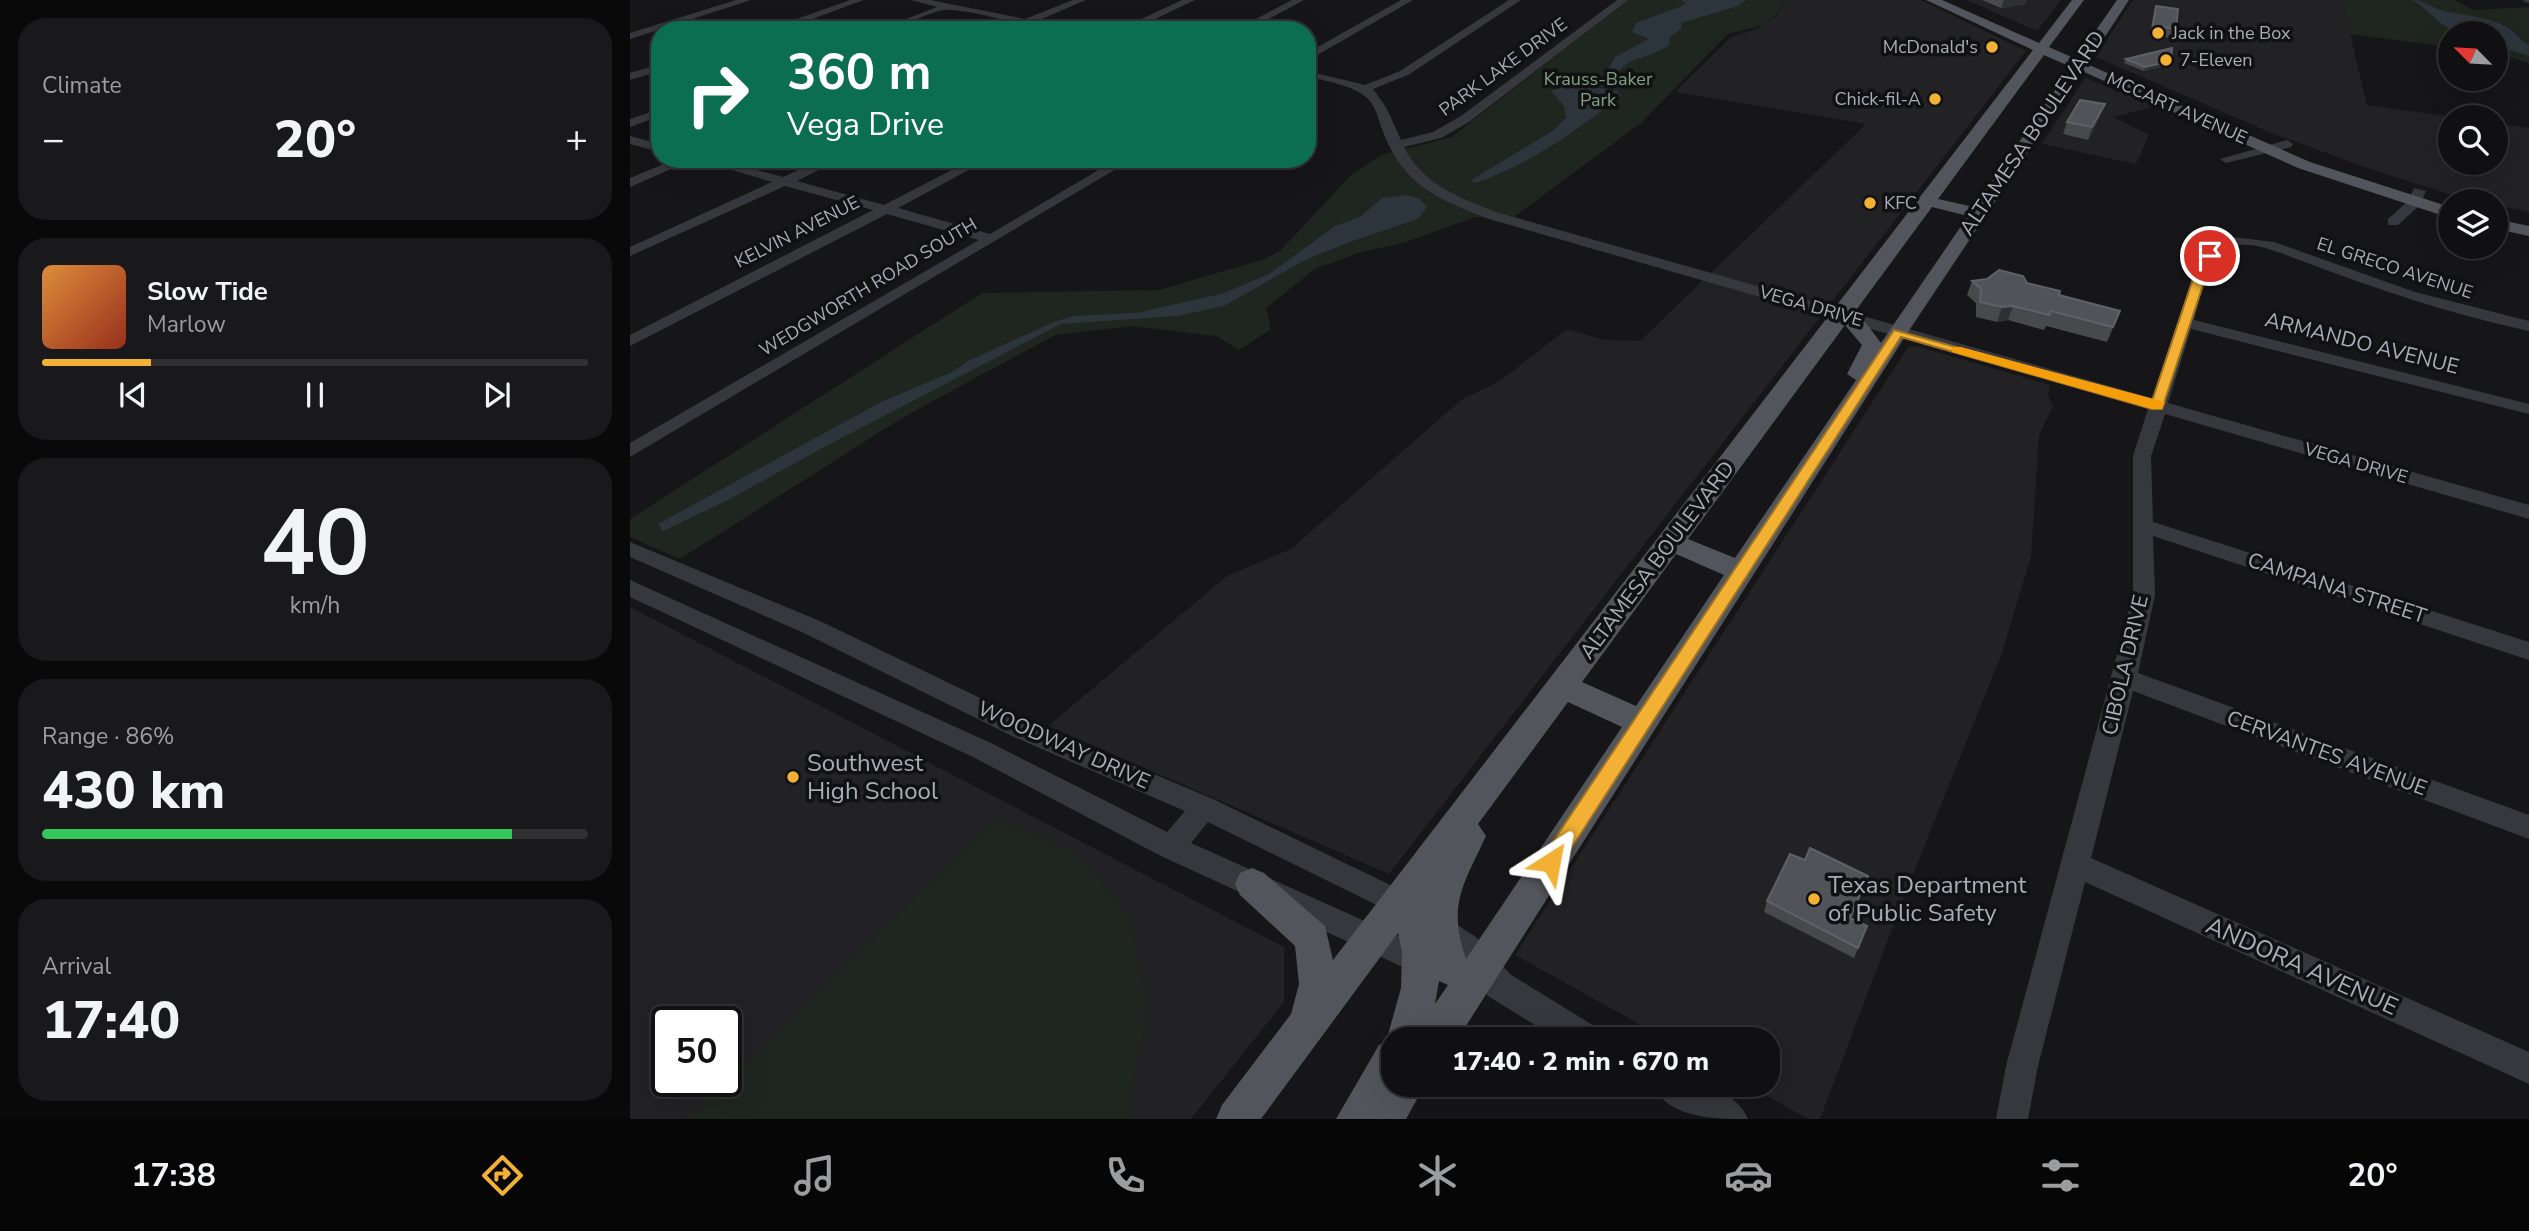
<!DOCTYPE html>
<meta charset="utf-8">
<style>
body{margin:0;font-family:"Nunito Sans",sans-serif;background:#19191b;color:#f1f3f6;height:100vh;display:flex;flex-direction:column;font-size:26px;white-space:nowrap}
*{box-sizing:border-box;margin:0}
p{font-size:23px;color:#9c9d9f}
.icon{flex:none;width:38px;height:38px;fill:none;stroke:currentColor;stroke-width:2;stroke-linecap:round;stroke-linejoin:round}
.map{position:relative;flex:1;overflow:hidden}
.side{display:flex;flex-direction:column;gap:18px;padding:18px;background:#09090a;width:630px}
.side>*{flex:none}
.banner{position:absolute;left:21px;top:21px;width:665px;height:147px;border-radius:28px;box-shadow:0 7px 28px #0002,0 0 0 2px #303032;background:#0b6e4f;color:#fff;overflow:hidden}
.needle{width:46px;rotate:294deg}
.fabs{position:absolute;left:1808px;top:21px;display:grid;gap:14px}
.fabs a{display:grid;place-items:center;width:70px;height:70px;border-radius:50%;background:#101012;box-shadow:0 7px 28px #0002,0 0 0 2px #303032;font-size:35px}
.speed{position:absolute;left:21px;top:1006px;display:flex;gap:14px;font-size:35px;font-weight:700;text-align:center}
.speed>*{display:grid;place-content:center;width:91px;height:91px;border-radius:50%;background:#101012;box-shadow:0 7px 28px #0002,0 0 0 2px #303032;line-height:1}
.speed .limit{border:4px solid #111;border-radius:10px;background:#fff;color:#111}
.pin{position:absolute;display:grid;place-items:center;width:60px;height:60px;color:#fff;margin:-30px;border:4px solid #fff;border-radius:50%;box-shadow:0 2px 7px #0007}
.me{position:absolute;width:77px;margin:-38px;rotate:34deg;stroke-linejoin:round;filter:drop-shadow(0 0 5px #0008)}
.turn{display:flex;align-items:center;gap:24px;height:147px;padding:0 21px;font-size:32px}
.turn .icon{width:91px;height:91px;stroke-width:2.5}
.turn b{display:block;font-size:49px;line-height:60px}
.big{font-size:52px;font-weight:800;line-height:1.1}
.side .widget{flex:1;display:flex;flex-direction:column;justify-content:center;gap:10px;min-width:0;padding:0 24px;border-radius:28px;background:#19191b}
.side .dial{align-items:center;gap:0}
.dial b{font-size:91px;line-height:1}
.song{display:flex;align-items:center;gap:21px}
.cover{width:84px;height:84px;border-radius:10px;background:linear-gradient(135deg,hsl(30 70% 55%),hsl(10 70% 35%))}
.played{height:7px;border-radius:4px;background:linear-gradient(90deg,#f2b134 20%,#303032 20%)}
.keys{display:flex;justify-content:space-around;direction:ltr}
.heat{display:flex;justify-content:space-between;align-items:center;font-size:38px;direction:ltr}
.charge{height:10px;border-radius:5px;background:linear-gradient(90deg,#34c759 86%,#303032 0)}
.trip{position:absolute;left:751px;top:1027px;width:399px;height:70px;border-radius:28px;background:#101012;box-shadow:0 7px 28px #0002,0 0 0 2px #303032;font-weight:800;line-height:70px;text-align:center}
.tab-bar{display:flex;height:112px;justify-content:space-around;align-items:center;background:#060607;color:#9c9d9f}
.tab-bar .icon{width:49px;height:49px}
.tab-bar .current{color:#f2b134}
.tab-bar b{font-size:32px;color:#f1f3f6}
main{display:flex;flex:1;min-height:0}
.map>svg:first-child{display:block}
.built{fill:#222225;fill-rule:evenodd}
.green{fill:#1e261f}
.water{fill:#2c353c}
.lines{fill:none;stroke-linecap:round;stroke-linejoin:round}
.minor{fill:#37383d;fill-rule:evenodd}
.major{fill:#53555c;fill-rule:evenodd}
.wall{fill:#47494d}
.shaded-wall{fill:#2f3033}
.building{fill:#525359;stroke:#5f6168;stroke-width:2}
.route{fill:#f2b134;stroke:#9d7322;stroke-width:2}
.slow{fill:#f59e0b}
.poi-dot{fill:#f2b134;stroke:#111113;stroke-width:2.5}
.labels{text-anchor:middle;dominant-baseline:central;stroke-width:7;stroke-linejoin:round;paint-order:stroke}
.far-poi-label{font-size:18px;fill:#a8adb8;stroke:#111113;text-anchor:start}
.far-street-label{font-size:18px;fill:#a8adb8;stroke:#111113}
.far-park-label{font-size:18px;fill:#7fa381;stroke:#111113}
.street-label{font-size:21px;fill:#a8adb8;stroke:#111113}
.near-poi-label{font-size:24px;fill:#a8adb8;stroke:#111113;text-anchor:start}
.near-street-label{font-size:24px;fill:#a8adb8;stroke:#111113}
</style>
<main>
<section class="side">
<div class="widget"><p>Climate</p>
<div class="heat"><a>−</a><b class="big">20°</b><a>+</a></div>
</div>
<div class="widget">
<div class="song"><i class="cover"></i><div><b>Slow Tide</b><p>Marlow</p></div></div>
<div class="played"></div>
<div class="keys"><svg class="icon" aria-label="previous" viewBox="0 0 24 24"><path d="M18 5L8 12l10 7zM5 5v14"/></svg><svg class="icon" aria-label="pause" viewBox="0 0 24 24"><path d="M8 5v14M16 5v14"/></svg><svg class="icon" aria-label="next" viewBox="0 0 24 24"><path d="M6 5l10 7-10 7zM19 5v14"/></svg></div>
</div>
<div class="widget dial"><b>40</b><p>km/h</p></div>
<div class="widget"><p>Range · 86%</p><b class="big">430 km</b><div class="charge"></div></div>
<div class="widget"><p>Arrival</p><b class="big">17:40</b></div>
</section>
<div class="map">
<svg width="1899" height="1119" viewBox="0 0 1899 1119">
<rect width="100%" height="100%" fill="#161618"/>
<path class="built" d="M 1154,0 L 1291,0 L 1396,51 L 759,874 L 418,726 L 597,576 L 661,549 L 831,400 L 870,381 L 937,329 L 974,340 L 1010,341 L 1236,124 L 1045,92 L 1101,37 L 1126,29 L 1147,16 Z
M 1336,0 L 1431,0 L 1407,31 Z
M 1503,0 L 1712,0 L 1737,105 L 1823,117 L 1820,117 L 1820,163 L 1866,163 L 1866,123 L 1899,128 L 1899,212 L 1866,205 L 1866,201 L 1831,198 L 1743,170 L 1639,132 L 1466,57 Z
M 1455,78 L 1527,106 L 1484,117 L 1519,135 L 1506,164 L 1412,144 Z
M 1286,346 L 1420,385 L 1418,395 L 1423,406 L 1409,436 L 1401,556 L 1372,653 L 1281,879 L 1190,1119 L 1178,1119 L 1117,1085 L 1138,1085 L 1138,1040 L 1036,1039 L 885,955 L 1278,347 Z
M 0,607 L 654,947 L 654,1002 L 561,1119 L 0,1119 ZM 37,1022 L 96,1022 L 96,1082 L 37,1082 Z"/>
<path class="green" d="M 997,0 L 1154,0 L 1148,13 L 1134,25 L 1098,34 L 1011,123 L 884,217 L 845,217 L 776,242 L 728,253 L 685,269 L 636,308 L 641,329 L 609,350 L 586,336 L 502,326 L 425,335 L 272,418 L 50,559 L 0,537 L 0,519 L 352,293 L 529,290 L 635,259 L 650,251 L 721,175 L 751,155 L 822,137 Z
M 1712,0 L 1824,0 L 1844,10 L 1899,7 L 1899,63 L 1866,53 L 1866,33 L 1820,33 L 1820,47 L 1719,34 Z
M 365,820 L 445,851 L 499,915 L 518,1010 L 496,1119 L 58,1119 Z"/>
<path class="water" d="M 1051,0 L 1116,0 L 1108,6 L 1051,23 L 1051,29 L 1040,37 L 1039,45 C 1019,60 997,54 985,78 L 973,77 L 985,57 L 1019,39 L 1002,32 L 1006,23 L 1052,6 L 1056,3 Z
M 1782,0 C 1794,0 1802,8 1814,11 C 1835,16 1859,16 1878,28 C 1886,33 1890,41 1899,45 L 1899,56 L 1866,45 L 1866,33 C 1846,33 1828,36 1812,24 C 1801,16 1795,7 1782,0 Z
M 940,84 L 988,91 L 991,96 C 949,129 897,166 845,183 L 840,181 L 924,130 L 936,117 L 934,106 L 921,91 Z
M 777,195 L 789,199 L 797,207 L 788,219 L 720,242 L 673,261 L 594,306 L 546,316 L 431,324 L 198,445 L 98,500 L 33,531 L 28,524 L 251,402 L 322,372 L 338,361 L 426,321 L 444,316 L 507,313 L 594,293 L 639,274 L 705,226 L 730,217 L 752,198 Z"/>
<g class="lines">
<path class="minor" d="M 106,0 L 121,0 L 0,39 L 0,33 Z
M 220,0 L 234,0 L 152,30 L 136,30 Z
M 281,0 L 300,0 L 395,19 L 443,0 L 456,0 L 407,21 L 441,30 C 399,30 363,14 322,10 C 301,8 273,30 248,30 L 307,7 Z
M 552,0 L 565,0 L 502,30 L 488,30 Z
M 662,0 L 674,0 L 618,30 L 605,30 Z
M 771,0 L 783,0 L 677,61 L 677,53 Z
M 879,0 L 891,0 L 778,75 L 743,89 L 756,107 L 771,140 L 803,132 L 831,116 L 987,0 L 998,0 L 839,122 L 811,138 L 774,147 C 792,184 830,198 866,212 L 1522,398 L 1567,264 L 1584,246 L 1603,237 L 1644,242 L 1785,292 L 1899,321 L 1899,331 C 1816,313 1743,288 1664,258 C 1647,252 1621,240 1602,247 C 1575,258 1572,295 1564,320 L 1899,404 L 1899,414 L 1561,329 L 1538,403 L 1899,505 L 1899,519 L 1535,414 L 1521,456 L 1523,522 L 1899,642 L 1899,660 L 1523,536 L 1525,595 L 1508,673 L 1899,815 L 1899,839 L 1503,691 L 1461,858 L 1899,1052 L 1899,1084 L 1455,882 L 1408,1066 L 1398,1119 L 1366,1119 L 1376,1066 L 1503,595 L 1503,456 L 1518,409 L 856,218 C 827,206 793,194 774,169 C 730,111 771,94 677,77 L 677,71 L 735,85 L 770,71 Z
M 1893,0 L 1899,0 L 1899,3 L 1895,2 Z
M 30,64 L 30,71 L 0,80 L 0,73 Z
M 30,109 L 30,116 L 0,127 L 0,119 Z
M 0,136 L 30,144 L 30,152 L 0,144 Z
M 1657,140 L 1663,144 L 1661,147 L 1596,163 L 1590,159 Z
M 46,159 L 64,159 L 0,187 L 0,178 Z
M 65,159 L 86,159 L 153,177 L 193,159 L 210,159 L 167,181 L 254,205 L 343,159 L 359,159 L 268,208 L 360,234 L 487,159 L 503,159 L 0,457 L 0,443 L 349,240 L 257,214 L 0,346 L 0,335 L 243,210 L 155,186 L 0,256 L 0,247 L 142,182 Z
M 1784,188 L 1796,191 L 1790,205 L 1768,225 L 1758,225 L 1758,219 L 1779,200 Z
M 0,542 L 190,621 L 402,723 L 583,799 L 787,898 L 791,907 L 787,916 L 777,920 L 578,822 L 561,843 L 806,953 L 811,963 L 806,973 L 796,977 L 786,973 L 531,856 L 343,757 L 0,597 L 0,580 L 361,743 L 537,832 L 555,811 L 384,737 L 174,633 L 0,557 Z
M 810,914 L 846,937 L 880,974 L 969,1029 L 973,1040 L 929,1040 L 858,996 L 826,957 L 800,938 L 796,928 L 800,918 Z
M 1023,1085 C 1055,1085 1104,1084 1118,1119 C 1087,1119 1038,1119 1023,1085 Z"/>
<path class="major" d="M 1296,0 L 1312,0 L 1409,43 L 1442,0 L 1454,0 L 1419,47 L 1446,59 L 1487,0 L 1499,0 L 1457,64 L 1680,162 L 1820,207 L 1820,218 L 1668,168 L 1452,71 L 1278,332 L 827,1040 L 763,1040 L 763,1085 L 795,1085 L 776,1119 L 706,1119 L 749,1045 L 756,1042 L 771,988 L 772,952 L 768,933 L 631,1119 L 586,1119 L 592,1105 L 661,1014 L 669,984 L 665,946 L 610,895 L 605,884 L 610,873 L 622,868 L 634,873 L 695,926 L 703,960 L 1403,50 ZM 1414,55 L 1441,67 L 1344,207 L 1308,199 ZM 1302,207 L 1338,216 L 1251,343 L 1233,319 L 1224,313 ZM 1215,325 L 1232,345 L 1217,374 L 1226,380 L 1105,558 L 1058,539 ZM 1046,554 L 1094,575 L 1006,706 L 952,682 ZM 938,702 L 992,727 L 836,959 C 817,904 834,884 856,836 L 848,824 ZM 809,981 L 818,985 L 805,1004 Z
M 1866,219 L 1899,226 L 1899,236 L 1866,229 Z"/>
</g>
<path class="wall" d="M 1352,0 L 1396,0 L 1395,4 L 1371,8 Z
M 1526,6 L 1546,29 L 1542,38 L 1520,35 L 1523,16 Z
M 1496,59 L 1541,61 L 1539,65 L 1514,71 L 1494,63 Z
M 1470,116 L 1458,140 L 1433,134 L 1437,122 Z
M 1342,281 L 1397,283 L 1429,295 L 1490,311 L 1477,342 L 1416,326 L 1414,330 L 1378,320 L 1367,322 L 1346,317 L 1346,303 L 1337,295 Z
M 1175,860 L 1221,918 L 1237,926 L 1224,958 L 1134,912 L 1137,901 Z"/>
<path class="shaded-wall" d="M 1374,0 L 1396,0 L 1395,4 L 1371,8 Z
M 1541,61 L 1539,65 L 1514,71 L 1515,67 Z
M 1475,104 L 1470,116 L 1458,140 L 1462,127 Z
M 1383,306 L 1378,320 L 1367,322 L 1372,307 Z"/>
<path class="building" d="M 1526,6 L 1548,9 L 1546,29 L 1523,26 Z
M 1542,48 L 1541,61 L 1515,67 L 1496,59 Z
M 1450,100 L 1475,104 L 1462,127 L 1437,122 Z
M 1369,270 L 1393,276 L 1397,283 L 1430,291 L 1429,295 L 1490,311 L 1483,327 L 1421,311 L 1419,315 L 1383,306 L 1372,307 L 1350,302 L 1351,289 L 1342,281 L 1357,279 Z
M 1180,848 L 1238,876 L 1220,918 L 1237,926 L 1228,948 L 1137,901 L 1160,854 L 1175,860 Z"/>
<path class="route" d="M 1580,252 L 1586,256 L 1580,264 L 1532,409 L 1522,409 L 1271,337 L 928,869 L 921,871 L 914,869 L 911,862 L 914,855 L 1264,330 L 1522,401 L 1568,264 Z"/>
<path class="slow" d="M 1322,347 L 1331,347 L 1535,402 L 1532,409 L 1522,409 L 1322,352 Z"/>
<g class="poi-dot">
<circle cx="1528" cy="33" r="7"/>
<circle cx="1362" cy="47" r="7"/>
<circle cx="1536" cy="60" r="7"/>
<circle cx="1305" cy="99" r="7"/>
<circle cx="1240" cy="203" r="7"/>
<circle cx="163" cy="777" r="7"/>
<circle cx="1184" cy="899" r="7"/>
</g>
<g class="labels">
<g class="far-poi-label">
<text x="1542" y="33">Jack in the Box</text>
<text x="1348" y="47" text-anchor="end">McDonald's</text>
<text x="1550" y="60">7-Eleven</text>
<text x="1291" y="99" text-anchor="end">Chick-fil-A</text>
<text x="1254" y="203">KFC</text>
</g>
<g class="far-street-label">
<text transform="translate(873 67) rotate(-36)">PARK LAKE DRIVE</text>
<text transform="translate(1547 108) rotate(24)">MCCART AVENUE</text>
<text transform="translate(167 232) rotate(-27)">KELVIN AVENUE</text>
<text transform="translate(1765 268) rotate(18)">EL GRECO AVENUE</text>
<text transform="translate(238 287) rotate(-31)">WEDGWORTH ROAD SOUTH</text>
<text transform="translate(1181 306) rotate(16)">VEGA DRIVE</text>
<text transform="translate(1726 463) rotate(16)">VEGA DRIVE</text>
</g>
<g class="far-park-label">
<text x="968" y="79">Krauss-Baker<tspan x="968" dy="21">Park</tspan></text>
</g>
<g class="street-label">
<text transform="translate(1402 133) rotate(-56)">ALTAMESA BOULEVARD</text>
<text transform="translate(1732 343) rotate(14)">ARMANDO AVENUE</text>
<text transform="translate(1027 560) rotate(-53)">ALTAMESA BOULEVARD</text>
<text transform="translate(1707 588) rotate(18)">CAMPANA STREET</text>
<text transform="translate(1495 665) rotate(-77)">CIBOLA DRIVE</text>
<text transform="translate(434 745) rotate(24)">WOODWAY DRIVE</text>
<text transform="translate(1697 753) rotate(20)">CERVANTES AVENUE</text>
</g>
<g class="near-poi-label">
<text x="177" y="763">Southwest<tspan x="177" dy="28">High School</tspan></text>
<text x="1198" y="885">Texas Department<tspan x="1198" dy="28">of Public Safety</tspan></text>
</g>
<g class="near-street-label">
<text transform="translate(1672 966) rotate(24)">ANDORA AVENUE</text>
</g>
</g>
</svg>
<div class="fabs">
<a><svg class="needle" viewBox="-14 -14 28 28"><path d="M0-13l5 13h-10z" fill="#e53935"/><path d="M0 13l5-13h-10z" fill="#9c9d9f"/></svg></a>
<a><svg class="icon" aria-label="search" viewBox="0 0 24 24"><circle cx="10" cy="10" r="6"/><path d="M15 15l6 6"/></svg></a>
<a><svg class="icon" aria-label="layers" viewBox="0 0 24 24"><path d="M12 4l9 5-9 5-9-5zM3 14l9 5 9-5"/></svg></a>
</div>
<div class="speed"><div class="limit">50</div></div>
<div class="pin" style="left:1580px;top:256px;background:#d93025"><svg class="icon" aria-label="arrive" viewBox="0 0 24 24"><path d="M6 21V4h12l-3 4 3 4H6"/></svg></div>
<svg class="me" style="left:921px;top:862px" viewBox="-20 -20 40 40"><path d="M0-17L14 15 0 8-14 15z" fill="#f2b134" stroke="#fff" stroke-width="4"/></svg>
<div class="trip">17:40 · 2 min · 670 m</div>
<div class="banner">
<div class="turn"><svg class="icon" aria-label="right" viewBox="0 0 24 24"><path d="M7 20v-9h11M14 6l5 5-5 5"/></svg><div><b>360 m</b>Vega Drive</div></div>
</div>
</div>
</main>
<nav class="tab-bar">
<b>17:38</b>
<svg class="icon current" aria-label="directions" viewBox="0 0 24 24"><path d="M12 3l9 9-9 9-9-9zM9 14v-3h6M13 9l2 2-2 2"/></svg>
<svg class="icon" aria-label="music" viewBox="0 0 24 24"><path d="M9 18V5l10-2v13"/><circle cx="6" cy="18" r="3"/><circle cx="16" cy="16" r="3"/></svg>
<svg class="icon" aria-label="phone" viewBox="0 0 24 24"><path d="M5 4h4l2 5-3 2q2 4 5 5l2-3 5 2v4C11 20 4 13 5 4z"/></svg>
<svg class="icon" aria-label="climate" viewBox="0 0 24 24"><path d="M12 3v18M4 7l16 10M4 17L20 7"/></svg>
<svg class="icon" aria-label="car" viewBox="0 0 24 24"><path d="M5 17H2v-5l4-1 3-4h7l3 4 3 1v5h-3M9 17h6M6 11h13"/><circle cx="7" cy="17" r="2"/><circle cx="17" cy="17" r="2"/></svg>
<svg class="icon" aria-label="filters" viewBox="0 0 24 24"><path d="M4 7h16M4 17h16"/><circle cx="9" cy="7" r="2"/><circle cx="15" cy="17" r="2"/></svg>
<b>20°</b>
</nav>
